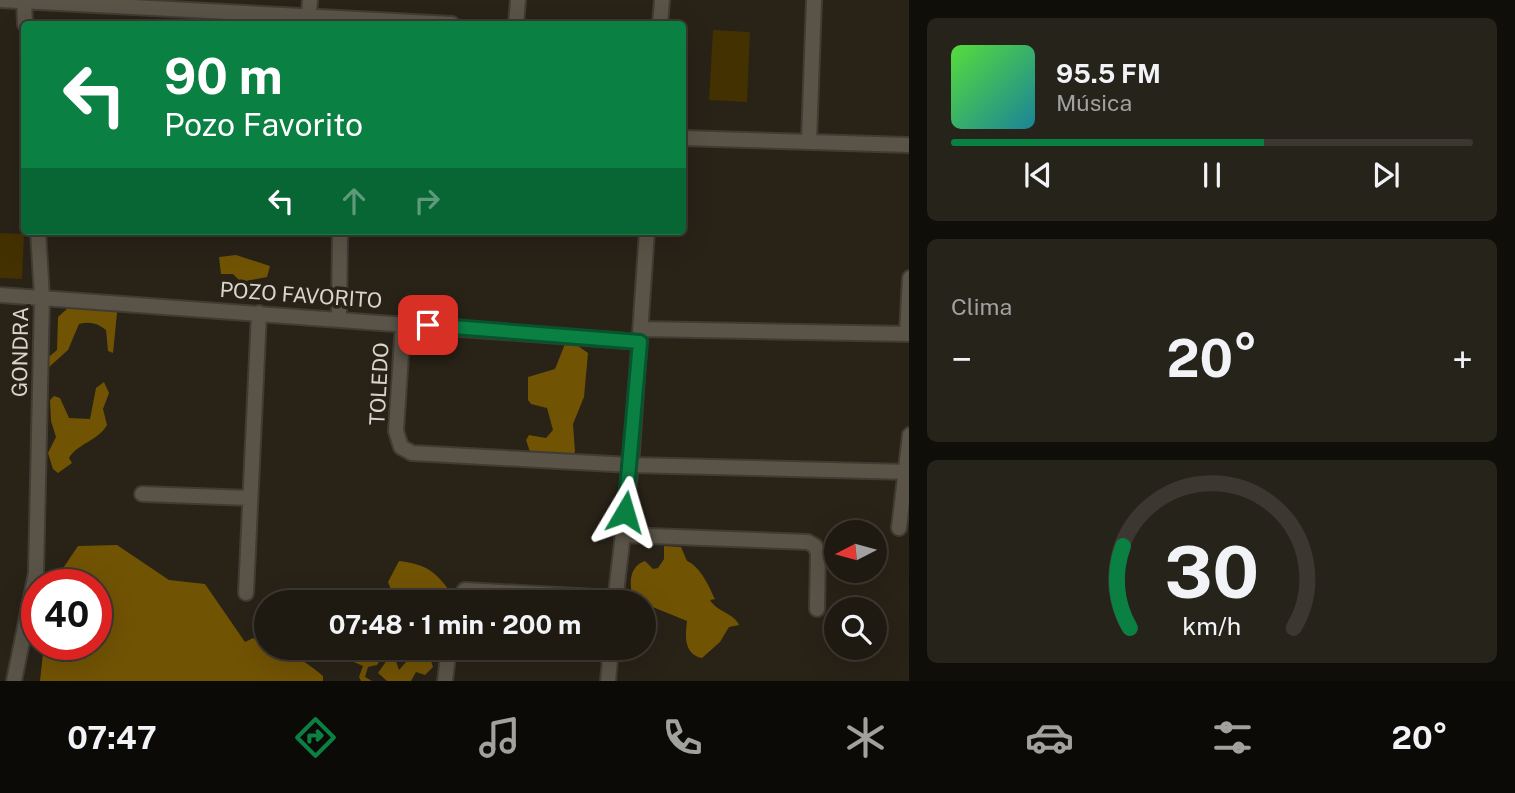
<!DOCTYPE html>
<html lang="es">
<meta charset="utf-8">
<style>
body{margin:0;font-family:"Public Sans",sans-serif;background:#26231a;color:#f1f3f6;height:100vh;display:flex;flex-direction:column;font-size:26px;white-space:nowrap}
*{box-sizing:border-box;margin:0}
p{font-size:23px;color:#a1a19f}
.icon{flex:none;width:38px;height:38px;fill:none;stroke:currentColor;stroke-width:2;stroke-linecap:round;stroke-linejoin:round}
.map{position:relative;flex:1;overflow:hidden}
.drawer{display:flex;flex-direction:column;gap:18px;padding:18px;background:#100e09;width:606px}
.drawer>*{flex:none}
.top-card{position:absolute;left:21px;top:21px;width:665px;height:214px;border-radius:7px;box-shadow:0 7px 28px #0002,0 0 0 2px #3c3831;background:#0b8043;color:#fff;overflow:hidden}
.needle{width:46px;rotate:264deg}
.fabs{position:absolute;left:824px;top:520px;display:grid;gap:14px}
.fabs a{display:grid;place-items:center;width:63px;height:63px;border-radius:50%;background:#1e1a11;box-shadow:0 7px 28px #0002,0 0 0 2px #3c3831;font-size:35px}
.speed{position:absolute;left:21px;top:569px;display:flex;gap:14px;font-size:35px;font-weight:700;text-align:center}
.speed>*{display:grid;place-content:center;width:91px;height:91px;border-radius:50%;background:#1e1a11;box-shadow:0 7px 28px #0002,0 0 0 2px #3c3831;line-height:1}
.speed .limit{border:10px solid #d22;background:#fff;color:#111}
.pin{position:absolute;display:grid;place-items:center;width:60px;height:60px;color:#fff;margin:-30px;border-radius:14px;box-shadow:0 4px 10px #0006}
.me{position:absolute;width:77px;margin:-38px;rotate:7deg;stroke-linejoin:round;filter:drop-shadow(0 0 5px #0008)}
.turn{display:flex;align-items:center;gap:24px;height:147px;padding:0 28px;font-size:32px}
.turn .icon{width:91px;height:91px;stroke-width:2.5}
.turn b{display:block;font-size:49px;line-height:60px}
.lanes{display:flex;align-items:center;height:66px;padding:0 28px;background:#0003;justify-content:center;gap:35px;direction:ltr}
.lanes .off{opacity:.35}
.big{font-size:52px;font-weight:700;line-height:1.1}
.drawer .widget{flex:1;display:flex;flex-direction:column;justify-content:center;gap:10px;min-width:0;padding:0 24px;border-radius:10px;background:#26231a}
.drawer .dial{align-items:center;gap:0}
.dial svg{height:182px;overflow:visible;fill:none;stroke:#3c3831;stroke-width:7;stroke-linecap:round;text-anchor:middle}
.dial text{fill:#f1f3f6;stroke:none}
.song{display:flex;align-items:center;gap:21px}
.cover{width:84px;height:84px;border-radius:10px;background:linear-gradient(135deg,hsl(110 70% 55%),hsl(190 70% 35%))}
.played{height:7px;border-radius:4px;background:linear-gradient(90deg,#0b8043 60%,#3c3831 60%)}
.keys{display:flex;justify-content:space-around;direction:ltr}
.heat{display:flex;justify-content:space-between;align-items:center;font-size:38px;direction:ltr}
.trip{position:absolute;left:254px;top:590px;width:402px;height:70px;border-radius:35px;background:#1e1a11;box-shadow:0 7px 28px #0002,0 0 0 2px #3c3831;font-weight:700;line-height:70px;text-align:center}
.dock{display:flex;height:112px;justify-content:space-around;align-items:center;background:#0c0a07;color:#a1a19f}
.dock .icon{width:49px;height:49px}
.dock .on{color:#0b8043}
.dock b{font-size:32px;color:#f1f3f6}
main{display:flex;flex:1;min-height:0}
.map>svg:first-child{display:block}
.green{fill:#443102}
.forest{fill:#715304}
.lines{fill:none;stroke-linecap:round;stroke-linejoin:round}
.minor-casing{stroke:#403b34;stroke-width:18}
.minor{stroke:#5a5347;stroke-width:14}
.route-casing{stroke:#07532c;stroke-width:18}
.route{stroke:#0b8043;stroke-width:12}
.labels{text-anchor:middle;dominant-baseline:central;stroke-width:7;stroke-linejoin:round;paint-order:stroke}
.street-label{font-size:21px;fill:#d9d5ce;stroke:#282217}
</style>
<main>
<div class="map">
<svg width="910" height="681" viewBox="0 0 910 681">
<rect width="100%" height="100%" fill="#282217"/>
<path class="green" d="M 713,30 L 750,32 L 747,102 L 709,100 Z
M 0,233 L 24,234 L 22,279 L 0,278 Z"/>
<path class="forest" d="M 236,255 L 270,266 L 267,277 L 241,282 L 233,274 L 221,274 L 219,257 Z
M 91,304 L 114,309 L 117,313 L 113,353 L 108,351 L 106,330 C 98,323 89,321 79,324 L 68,350 L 48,368 L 45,360 L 57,350 L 58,317 L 68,308 Z
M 571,341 L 588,353 L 584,397 L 573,424 L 575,452 L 570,456 L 531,455 L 526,440 L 529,435 L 546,438 L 553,430 L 547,408 L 531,404 L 528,400 L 528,377 L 555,369 L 565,344 Z
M 104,382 L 109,393 L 103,409 L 107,425 C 98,441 78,443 69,458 L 72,463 L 58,473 L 53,469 L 48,453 L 56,437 L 51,421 L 50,400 L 54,396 L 60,398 L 69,418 L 90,419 L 96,388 Z
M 117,545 L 169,580 L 205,584 L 245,642 L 253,638 L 266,644 L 266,648 C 286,648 308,663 323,676 L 323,681 L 40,681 L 44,644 L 96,644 L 96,584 L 53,583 L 78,546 Z
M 664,546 L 681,547 L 687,561 C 701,567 709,587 715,599 L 710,600 C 717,612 734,613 739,625 L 729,627 L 720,642 L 702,658 C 684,654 685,637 687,621 L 633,599 C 629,584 629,566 645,561 L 653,569 L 658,568 L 664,559 Z
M 399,561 C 432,565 438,575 457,601 L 396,602 L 388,582 Z
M 351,648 L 378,648 L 386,651 L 377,665 L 368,667 L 365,677 L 372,681 L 361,681 L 359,677 L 363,666 L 347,659 L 347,651 Z
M 387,660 L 396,661 L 399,670 L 406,662 L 431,661 L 433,667 L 425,675 L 416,672 L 411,681 L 387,681 L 378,673 Z"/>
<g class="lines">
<defs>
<path id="minor" d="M 0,0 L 452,24
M 24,1 L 25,24
M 308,24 L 310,0
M 516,24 L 518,0
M 660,24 L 662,0
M 682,138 L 910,145
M 809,141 L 814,0
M 0,295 L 640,342
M 339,318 L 340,231
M 403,323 L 396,431 L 401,447 L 412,453 L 631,465 L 910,472
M 641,329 L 910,334
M 907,334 L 910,278
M 142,494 L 250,498
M 899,528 L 910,435
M 623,535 L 808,542 L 815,546 L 818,553 L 817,609
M 246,593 L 259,313
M 456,602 L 465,590 L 615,598
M 615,602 L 631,465 L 647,231
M 14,681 L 36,573 L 42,297 L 38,231
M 445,681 L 449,648
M 608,681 L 611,648"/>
</defs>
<use href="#minor" class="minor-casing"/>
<use href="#minor" class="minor"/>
</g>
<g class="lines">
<defs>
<path id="route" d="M 428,325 L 640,342 L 625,512"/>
</defs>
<use href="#route" class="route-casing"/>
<use href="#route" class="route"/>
</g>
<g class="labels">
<g class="street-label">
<text transform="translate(301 295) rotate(4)">POZO FAVORITO</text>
<text transform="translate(20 352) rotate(-89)">GONDRA</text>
<text transform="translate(379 384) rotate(-87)">TOLEDO</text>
</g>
</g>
</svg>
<div class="fabs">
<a><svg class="needle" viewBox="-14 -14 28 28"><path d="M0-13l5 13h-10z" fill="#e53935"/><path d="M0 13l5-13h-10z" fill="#a1a19f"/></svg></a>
<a><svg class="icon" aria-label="search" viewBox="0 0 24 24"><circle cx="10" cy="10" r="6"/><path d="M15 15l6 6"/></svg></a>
</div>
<div class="speed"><div class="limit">40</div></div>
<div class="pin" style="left:428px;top:325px;background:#d93025"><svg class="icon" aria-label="arrive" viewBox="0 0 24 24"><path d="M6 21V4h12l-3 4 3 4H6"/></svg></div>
<svg class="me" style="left:625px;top:512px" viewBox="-20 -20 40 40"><path d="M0-17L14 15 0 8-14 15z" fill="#0b8043" stroke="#fff" stroke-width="4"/></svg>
<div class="trip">07:48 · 1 min · 200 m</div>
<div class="top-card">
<div class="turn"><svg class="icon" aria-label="left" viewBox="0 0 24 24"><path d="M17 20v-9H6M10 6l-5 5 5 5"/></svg><div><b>90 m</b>Pozo Favorito</div></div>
<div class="lanes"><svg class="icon" aria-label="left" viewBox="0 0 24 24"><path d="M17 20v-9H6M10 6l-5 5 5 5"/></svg><svg class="icon off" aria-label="ahead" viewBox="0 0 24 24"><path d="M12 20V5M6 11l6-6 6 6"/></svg><svg class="icon off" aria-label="right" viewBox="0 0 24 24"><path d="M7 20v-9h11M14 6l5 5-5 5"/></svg></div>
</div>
</div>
<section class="drawer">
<div class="widget">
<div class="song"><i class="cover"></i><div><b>95.5 FM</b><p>Música</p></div></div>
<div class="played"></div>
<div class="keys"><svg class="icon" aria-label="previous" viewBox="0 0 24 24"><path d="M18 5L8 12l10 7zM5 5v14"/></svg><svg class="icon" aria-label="pause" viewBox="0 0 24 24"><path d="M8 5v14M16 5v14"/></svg><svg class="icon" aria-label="next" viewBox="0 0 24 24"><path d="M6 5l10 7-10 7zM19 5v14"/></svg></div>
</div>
<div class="widget"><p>Clima</p>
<div class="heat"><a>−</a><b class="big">20°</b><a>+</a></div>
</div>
<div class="widget dial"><svg viewBox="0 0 100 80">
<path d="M14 69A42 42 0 1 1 86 69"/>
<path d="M14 69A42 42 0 0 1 11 33" stroke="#0b8043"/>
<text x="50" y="56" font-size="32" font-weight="700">30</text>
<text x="50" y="72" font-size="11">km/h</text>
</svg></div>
</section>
</main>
<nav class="dock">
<b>07:47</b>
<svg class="icon on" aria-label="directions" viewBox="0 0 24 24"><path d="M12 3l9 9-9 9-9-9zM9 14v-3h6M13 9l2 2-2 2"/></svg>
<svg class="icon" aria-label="music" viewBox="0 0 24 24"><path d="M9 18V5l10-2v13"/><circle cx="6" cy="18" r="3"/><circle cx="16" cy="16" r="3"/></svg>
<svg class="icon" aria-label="phone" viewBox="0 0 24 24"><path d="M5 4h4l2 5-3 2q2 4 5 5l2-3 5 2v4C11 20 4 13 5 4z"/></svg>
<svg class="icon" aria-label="climate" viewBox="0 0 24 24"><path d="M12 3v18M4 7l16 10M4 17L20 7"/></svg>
<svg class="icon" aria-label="car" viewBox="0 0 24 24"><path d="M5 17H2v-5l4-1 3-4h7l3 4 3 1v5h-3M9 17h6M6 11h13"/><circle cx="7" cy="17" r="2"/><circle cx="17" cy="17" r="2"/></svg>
<svg class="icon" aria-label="filters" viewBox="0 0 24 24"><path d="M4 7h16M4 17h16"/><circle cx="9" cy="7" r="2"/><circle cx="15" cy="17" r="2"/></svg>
<b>20°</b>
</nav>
